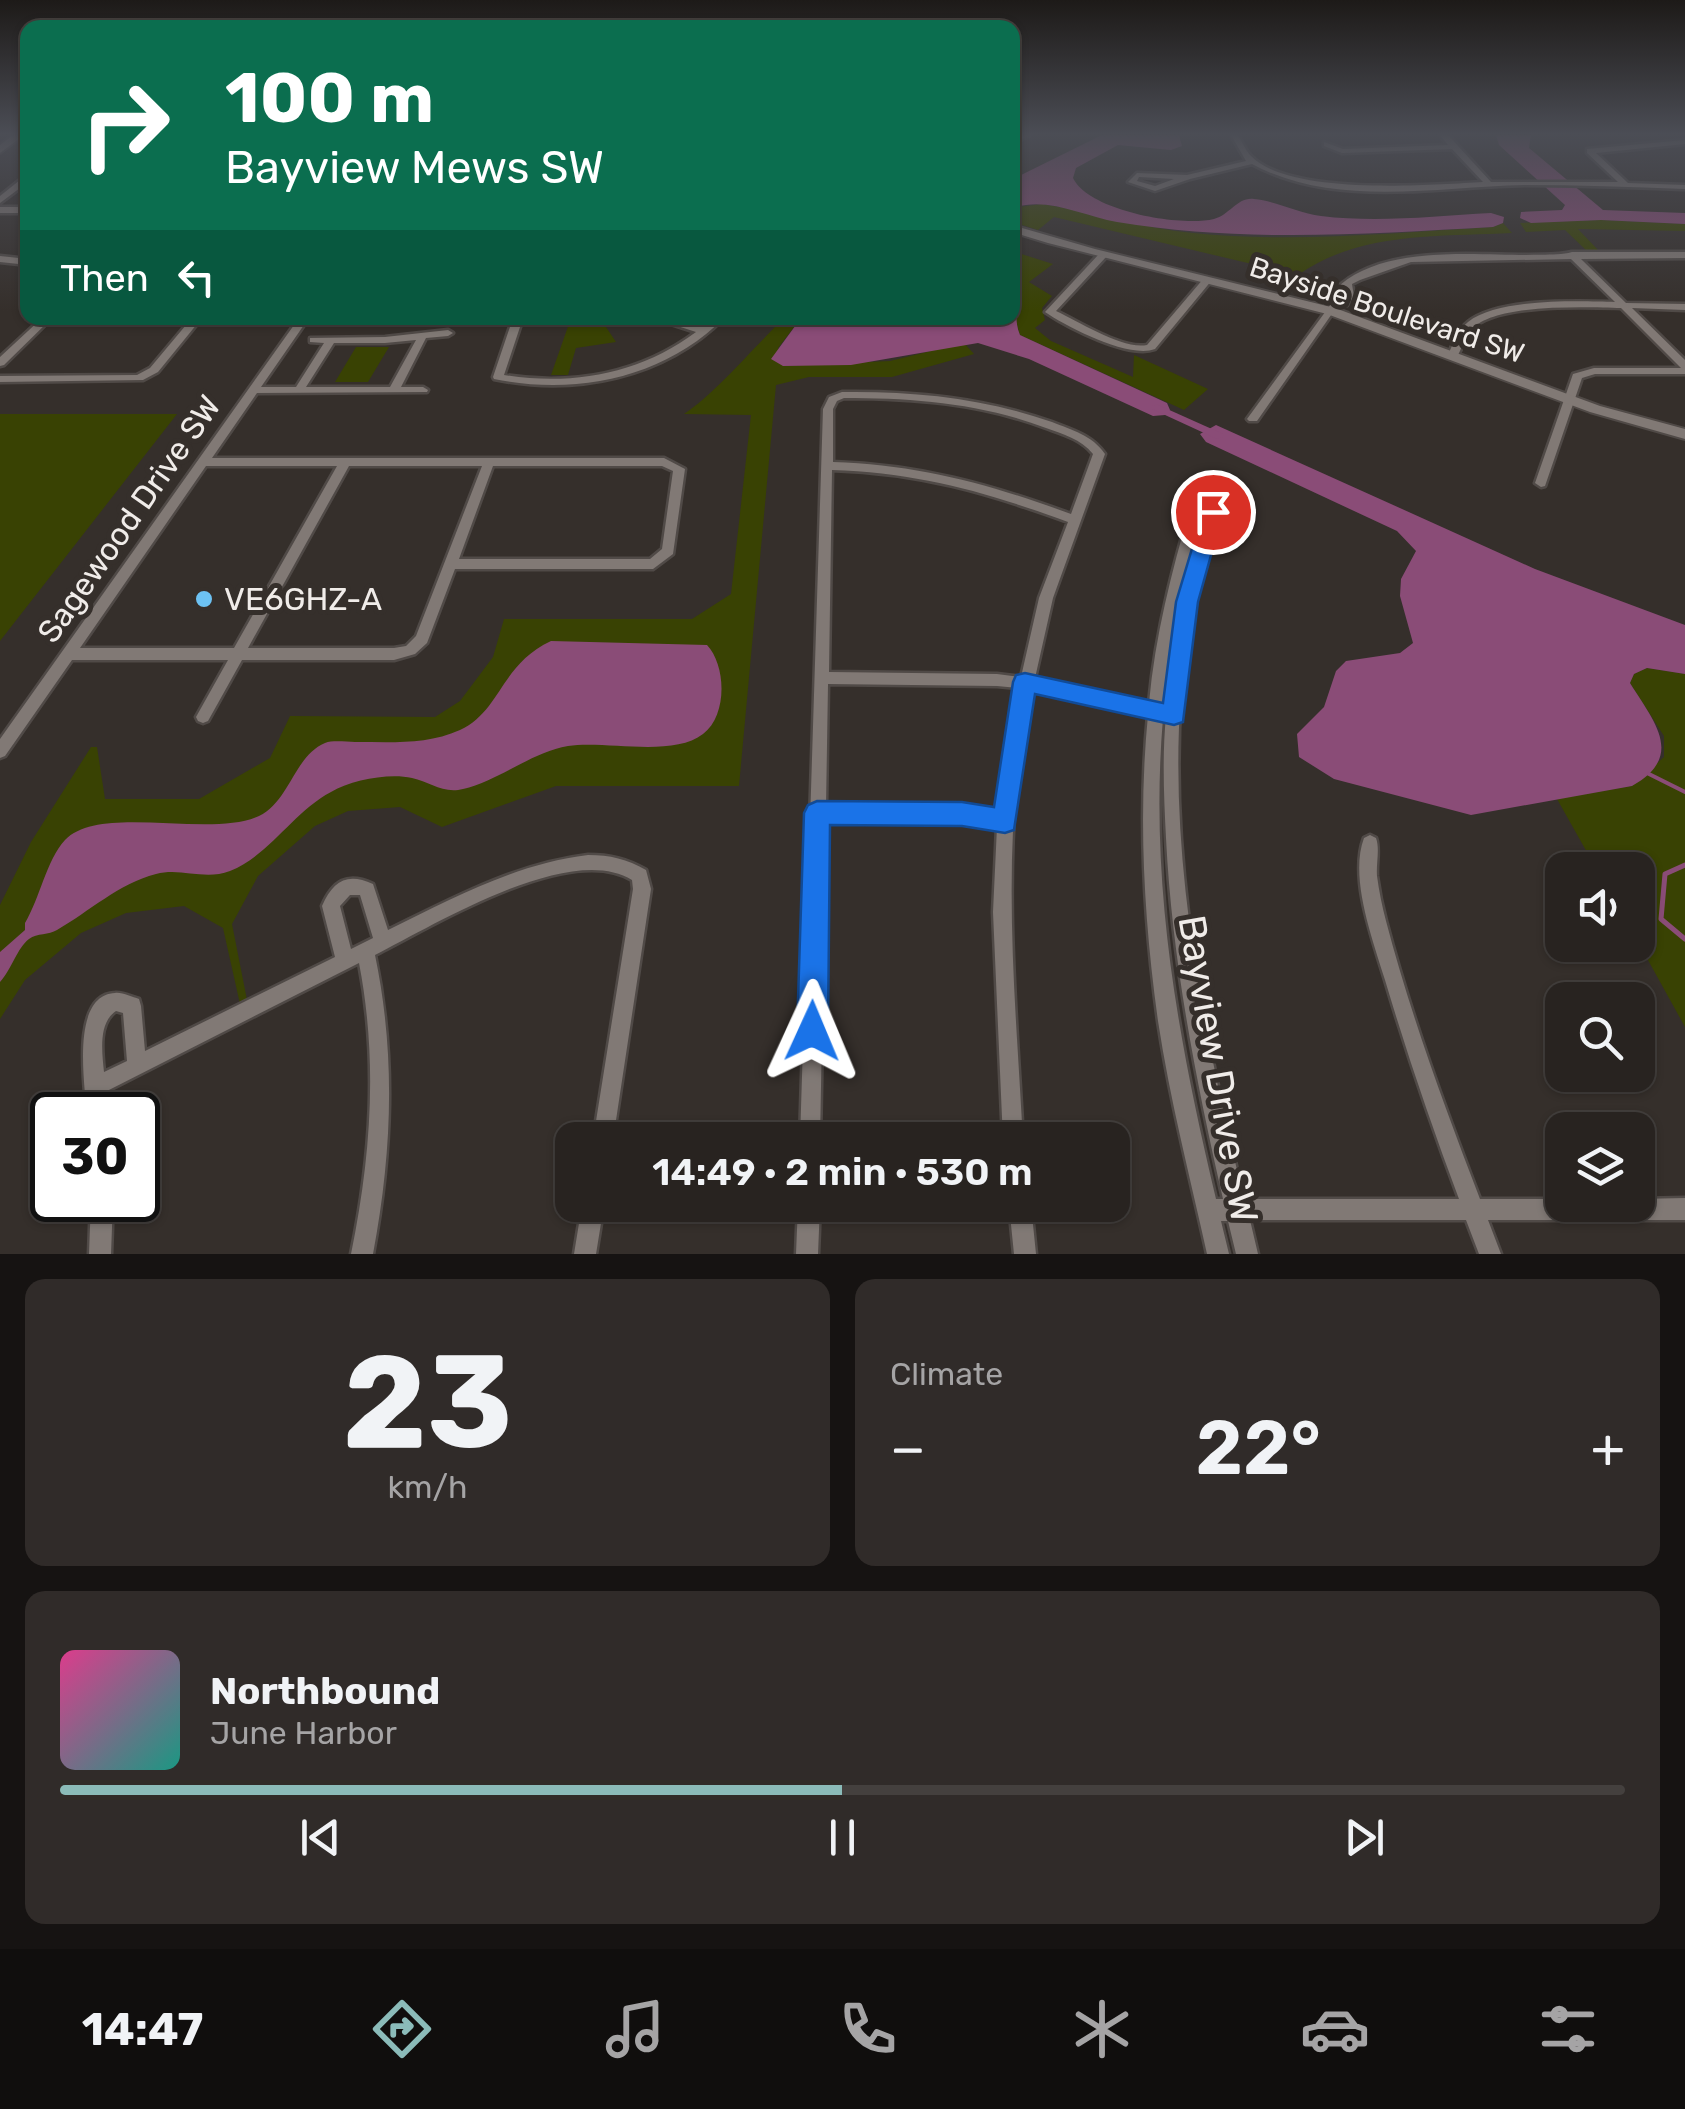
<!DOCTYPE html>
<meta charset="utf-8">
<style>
body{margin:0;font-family:Rubik,sans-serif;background:#302b29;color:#f1f3f6;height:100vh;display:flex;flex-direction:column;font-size:38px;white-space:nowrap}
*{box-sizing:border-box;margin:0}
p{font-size:32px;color:#a5a4a5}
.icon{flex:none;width:55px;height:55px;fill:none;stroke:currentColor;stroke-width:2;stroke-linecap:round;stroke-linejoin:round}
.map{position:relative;height:1254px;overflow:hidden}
.sheet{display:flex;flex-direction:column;gap:25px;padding:25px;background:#161312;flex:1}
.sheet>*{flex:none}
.banner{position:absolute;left:20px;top:20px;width:1000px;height:305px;border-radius:20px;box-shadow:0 2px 8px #0004,0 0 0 2px #44403e;background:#0b6e4f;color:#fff;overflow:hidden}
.tools{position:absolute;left:1545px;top:852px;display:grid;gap:20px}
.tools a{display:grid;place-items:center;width:110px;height:110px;border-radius:20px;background:#282320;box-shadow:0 2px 8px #0004,0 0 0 2px #44403e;font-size:50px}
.speed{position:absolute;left:30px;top:1092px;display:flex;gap:20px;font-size:50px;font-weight:700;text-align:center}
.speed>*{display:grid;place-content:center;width:130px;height:130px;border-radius:50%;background:#282320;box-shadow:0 2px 8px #0004,0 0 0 2px #44403e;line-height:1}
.speed .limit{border:5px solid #111;border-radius:15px;background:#fff;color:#111}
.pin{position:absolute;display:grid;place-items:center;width:85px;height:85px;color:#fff;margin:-42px;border:5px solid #fff;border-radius:50%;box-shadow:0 2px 10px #0007}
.me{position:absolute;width:110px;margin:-55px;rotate:1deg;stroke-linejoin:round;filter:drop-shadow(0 0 8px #0008)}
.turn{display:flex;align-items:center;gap:35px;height:210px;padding:0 40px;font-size:45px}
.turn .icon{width:130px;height:130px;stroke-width:2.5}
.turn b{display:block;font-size:70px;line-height:85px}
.then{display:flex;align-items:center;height:95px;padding:0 40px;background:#0003;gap:20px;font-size:38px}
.big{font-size:75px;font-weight:600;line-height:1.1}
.sheet .card{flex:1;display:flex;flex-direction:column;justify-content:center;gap:15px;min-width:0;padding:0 35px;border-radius:20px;background:#302b29}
.sheet .dial{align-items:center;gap:0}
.dial b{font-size:130px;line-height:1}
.song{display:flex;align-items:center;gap:30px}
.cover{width:120px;height:120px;border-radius:15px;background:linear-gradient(135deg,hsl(330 70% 55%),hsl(170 70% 35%))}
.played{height:10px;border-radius:5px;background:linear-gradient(90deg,#8bbbb9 50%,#44403e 50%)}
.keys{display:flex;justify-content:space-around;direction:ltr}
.heat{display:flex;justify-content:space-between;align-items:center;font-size:55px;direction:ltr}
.sheet .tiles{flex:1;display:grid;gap:25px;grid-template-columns:1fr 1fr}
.card:last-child{grid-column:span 2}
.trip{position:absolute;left:555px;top:1122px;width:575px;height:100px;border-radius:20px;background:#282320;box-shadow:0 2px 8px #0004,0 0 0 2px #44403e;font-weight:600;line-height:100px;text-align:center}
.tabs{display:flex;height:160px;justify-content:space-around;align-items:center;background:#100e0d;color:#a5a4a5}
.tabs .icon{width:70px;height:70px}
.tabs .active{color:#8bbbb9}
.tabs b{font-size:45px;color:#f1f3f6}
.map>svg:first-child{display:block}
.green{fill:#394203}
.water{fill:#8a4c77}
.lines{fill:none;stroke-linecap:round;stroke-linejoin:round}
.stream-far1{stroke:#8a4c77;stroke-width:4}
.stream{stroke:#8a4c77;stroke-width:5}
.canal{fill:#8a4c77;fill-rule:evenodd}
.minor-casing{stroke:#504a47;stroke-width:5}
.tertiary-casing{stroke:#504a47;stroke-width:4}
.minor{fill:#817975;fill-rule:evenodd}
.tertiary{fill:#817975;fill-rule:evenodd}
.route{fill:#1a73e8;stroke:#114b97;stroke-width:2.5}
.poi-dot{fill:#6dc2f3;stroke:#352f2b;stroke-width:4}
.labels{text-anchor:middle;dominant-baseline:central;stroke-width:10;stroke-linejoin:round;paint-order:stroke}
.far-street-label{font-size:28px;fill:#f0ece9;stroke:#352f2b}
.street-label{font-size:32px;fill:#f0ece9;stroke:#352f2b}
.poi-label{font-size:32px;fill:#f0ece9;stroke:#352f2b;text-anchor:start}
.near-street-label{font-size:38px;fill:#f0ece9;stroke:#352f2b}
</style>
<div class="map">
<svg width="1685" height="1254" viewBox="0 0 1685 1254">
<rect width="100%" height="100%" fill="#352f2b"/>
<path class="green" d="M 1042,204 C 1093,212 1141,228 1193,233 C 1292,243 1393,233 1493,227 L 1503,223 L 1512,233 C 1440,237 1360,231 1298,275 L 1054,217 L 1038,230 L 1013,222 L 1012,208 Z
M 1601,220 L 1685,224 L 1685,231 L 1578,229 L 1600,252 L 1588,252 L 1565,230 L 1526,232 L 1520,223 Z
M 1012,251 L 1053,264 L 1029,282 L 1052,296 L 1042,308 L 1045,320 L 1035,328 L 1051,341 L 1133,377 L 1134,355 L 1208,389 L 1184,410 L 1020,335 C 1013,318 1013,271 1012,251 Z
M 571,318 L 600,318 L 616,342 L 576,348 L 568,375 L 551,375 Z
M 784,318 L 801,318 L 778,348 L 783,366 L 890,361 L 964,343 L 974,354 L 892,377 L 809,377 L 776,385 L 739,786 L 556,786 L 442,827 L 400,807 L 348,811 L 315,826 L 258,876 L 232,924 L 247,1000 L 240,1004 L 223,928 L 184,906 L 126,913 L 81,933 L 25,980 L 0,1019 L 0,905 L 31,842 L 91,747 L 97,747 L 105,799 L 199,799 L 270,758 L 290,716 L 435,717 L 460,701 L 493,657 L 504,619 L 692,619 L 731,594 L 751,415 L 684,414 C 716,393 754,347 784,318 Z
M 356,347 L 389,347 L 368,382 L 335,382 Z
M 0,414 L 177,414 L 0,641 Z
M 1647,668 L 1685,674 L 1685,1027 L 1638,942 L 1638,870 L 1597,870 L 1557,799 L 1632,786 L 1664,757 L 1664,736 L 1630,683 L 1634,674 Z"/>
<path class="water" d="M 1102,135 L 1179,135 L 1182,146 L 1171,150 L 1118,145 L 1076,168 L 1073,178 C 1089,211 1180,227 1214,219 C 1230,215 1237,197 1254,199 C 1276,201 1298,213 1321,216 C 1377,223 1435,216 1491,213 L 1504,217 L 1503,223 L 1493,227 C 1366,234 1243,243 1117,222 C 1083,216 1047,196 1013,208 L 1013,179 Z
M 1496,135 L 1531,135 L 1529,148 L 1603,210 L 1685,213 L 1685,224 L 1601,220 L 1531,223 L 1520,218 L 1521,212 L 1562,210 L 1565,205 L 1499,145 Z
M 1013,281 C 1021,295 1012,317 1020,335 L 1167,403 L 1170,410 L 1165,415 L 1153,416 L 1029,359 L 978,343 L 851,365 L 783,366 L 771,359 L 801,318 L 1012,318 Z
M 1216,425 L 1535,569 L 1685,625 L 1685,674 L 1647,668 L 1634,674 L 1630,683 C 1655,723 1685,756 1632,786 L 1471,815 L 1334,779 L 1299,757 L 1297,734 L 1324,707 L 1336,671 L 1346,661 L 1400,653 L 1413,643 L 1400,596 L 1401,579 L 1416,551 L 1397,531 L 1206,442 L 1200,434 Z
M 551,641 L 707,645 C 726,665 728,715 703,734 C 672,758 605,740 568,746 C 530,753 500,780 463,789 C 443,794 430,782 412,778 C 388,773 352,780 331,792 C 293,812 271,854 230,871 C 204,881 181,867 156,874 C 118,884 90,911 57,930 C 49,935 37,933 29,939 C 17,948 12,969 0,982 L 0,952 L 25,930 L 25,923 C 40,898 46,861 65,840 C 100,803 210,839 259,816 C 290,801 294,756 325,743 C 333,740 346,742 355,742 C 391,742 427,745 460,730 C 501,711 500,665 551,641 Z"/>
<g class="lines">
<path class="stream-far1" d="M 1649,774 L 1685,792"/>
<path class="stream" d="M 1685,865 L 1665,874 L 1661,919 L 1685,939"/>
<path class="canal" d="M 1156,404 L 1223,434 L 1224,436 L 1219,439 L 1215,438 L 1152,409 L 1151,407 Z"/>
<defs>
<path id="minor" d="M 1020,135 L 1030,135 L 1012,144 L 1012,139 Z
M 1231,135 L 1238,135 C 1242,142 1246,151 1251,156 C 1290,196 1428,185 1483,182 L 1452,149 L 1342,153 L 1324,146 L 1324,142 L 1343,149 L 1448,145 L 1440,135 L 1448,135 L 1491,182 L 1618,182 L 1587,153 L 1587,149 L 1685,140 L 1685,144 L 1596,153 L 1628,183 L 1685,185 L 1685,189 C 1631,187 1578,185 1524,185 C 1435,187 1333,208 1252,164 L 1190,179 L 1155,191 L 1128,182 L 1137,173 L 1187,175 L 1246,161 ZM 1139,177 L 1174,179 L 1155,186 L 1137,181 Z
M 25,176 L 28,176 L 28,182 L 0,203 L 0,196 Z
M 0,207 L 28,207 L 28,213 L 0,213 Z
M 1572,252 L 1685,252 L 1685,258 L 1581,259 L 1626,303 L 1685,304 L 1685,310 L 1632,308 L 1685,360 L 1685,374 L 1595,374 L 1582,378 L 1545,486 L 1541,487 L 1535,483 L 1573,374 L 1594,368 L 1681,368 L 1621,308 C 1587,307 1495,303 1472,329 C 1465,337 1462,348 1457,357 L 1449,357 L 1448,355 C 1453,344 1458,330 1468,322 C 1498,298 1577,301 1615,302 L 1571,259 L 1411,262 L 1360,280 L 1352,284 L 1354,297 L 1347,305 L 1336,308 L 1257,421 L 1249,421 L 1247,419 L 1331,304 L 1328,298 C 1369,244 1465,255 1526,255 C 1541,254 1558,256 1572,252 ZM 1345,290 L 1346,295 L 1339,301 L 1338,298 Z
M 1099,254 L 1107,256 L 1056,311 C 1080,322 1123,350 1147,345 L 1204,278 L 1212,280 L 1155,349 C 1129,359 1067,327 1045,312 Z
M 0,256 L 28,259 L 28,265 L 0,262 Z
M 42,318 L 52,318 L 4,365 L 0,366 L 0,357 Z
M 129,318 L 189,318 L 197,324 L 158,372 L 143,380 L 0,382 L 0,376 L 137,375 L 150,368 L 186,325 L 181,321 L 134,321 Z
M 299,318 L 405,318 L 400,321 L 306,322 L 261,387 L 296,387 L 324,343 L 310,342 L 310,338 L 385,337 L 448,330 L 453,333 L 448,336 L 426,338 L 401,387 L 423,387 L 428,390 L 427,392 L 257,393 L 212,458 L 664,458 L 685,469 L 673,554 L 653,569 L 455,569 L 427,643 L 415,654 L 394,660 L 242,660 L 208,721 L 203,723 L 198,721 L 196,717 L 228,660 L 72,660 L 5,756 L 0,758 L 0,739 ZM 416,340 L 390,387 L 306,387 L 334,343 L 385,343 ZM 206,466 L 337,466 L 234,648 L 80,648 ZM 349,466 L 482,466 L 416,636 L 406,646 L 394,648 L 248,648 ZM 493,466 L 662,466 L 673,471 L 662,549 L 650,559 L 459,559 Z
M 513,318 L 523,318 L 504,375 C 572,386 640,374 696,332 L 662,321 L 661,318 L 670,318 L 702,327 L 714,318 L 724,318 C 664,378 576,396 494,379 L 493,377 Z
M 842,392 C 915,391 983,398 1052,422 C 1072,430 1092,435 1105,454 L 1053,598 L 1035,678 L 1149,703 C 1156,627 1176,555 1198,482 L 1204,478 L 1210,482 C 1188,556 1170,630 1164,707 L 1167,708 L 1172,650 L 1179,608 L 1195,547 L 1215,488 L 1221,484 L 1227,488 C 1212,534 1197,580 1189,627 C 1158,815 1200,1017 1244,1199 L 1459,1199 C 1432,1127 1407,1054 1385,980 C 1373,940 1349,878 1364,838 L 1370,835 L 1376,838 C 1380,849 1376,863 1377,876 C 1379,891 1382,906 1386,921 C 1411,1016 1445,1108 1480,1199 L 1562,1199 L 1562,1205 L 1638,1205 L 1638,1199 L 1685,1198 L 1685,1220 L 1488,1220 L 1501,1254 L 1479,1254 L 1466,1220 L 1250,1220 L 1258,1254 L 1236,1254 L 1228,1221 L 1221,1221 L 1229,1254 L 1207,1254 C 1190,1177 1170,1100 1158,1021 C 1144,920 1138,817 1148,715 L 1033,690 C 1029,710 1023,730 1020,750 C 1003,880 1016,1010 1023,1140 L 1003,1140 L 993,912 L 997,827 L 962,821 L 826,820 L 820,1140 L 800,1140 L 823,409 L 829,397 ZM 844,398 C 913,398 980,403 1046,428 C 1063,434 1081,439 1093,454 L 1071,514 C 989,484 920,465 833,462 L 833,409 L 837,401 ZM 832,470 C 920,473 986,492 1068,522 L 1039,598 L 1021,677 L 997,674 L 829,672 ZM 828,684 L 997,686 L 1019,688 L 1005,746 L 998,813 L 962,807 L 826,806 ZM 1166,716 C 1162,757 1164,798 1166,838 C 1172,960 1196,1081 1223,1199 L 1216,1199 C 1178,1039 1149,883 1163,718 Z
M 588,855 C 610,855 627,859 646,870 L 651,889 L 613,1140 L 593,1140 L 633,889 L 632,880 C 570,841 433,926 375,955 C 396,1056 392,1153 373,1254 L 351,1254 C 371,1157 378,1061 359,963 L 105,1092 L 107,1115 L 87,1115 C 85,1086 70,995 115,993 C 122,992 132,997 139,999 L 141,1006 L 145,1051 L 335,957 L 322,906 C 333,881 347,872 373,884 L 388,930 C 453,898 515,864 588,855 ZM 350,895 L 360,895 L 373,938 L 351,949 L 340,906 ZM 116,1011 L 123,1013 L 127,1061 L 104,1072 C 102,1052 98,1023 116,1011 Z
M 91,1200 L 113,1200 L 111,1254 L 89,1254 Z
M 582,1205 L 604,1205 L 596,1254 L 574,1254 Z
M 798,1205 L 820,1205 L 818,1254 L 796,1254 Z
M 1009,1205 L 1031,1205 L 1036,1254 L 1014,1254 Z"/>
<path id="tertiary" d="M 13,135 L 24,135 L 0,153 L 0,145 Z
M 1012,225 L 1095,249 L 1335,308 L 1600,406 L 1685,429 L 1685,439 L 1590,412 L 1327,314 L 1048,243 L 1012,232 Z"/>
</defs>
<use href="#minor" class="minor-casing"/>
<use href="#tertiary" class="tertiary-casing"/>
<use href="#minor" class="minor"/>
<use href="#tertiary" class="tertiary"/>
</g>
<linearGradient id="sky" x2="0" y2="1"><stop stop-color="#1d1a18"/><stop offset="0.43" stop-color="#4b4d55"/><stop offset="1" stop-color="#4b4d55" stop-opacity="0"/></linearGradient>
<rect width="1685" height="311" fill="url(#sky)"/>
<path class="route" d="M 1213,505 L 1223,512 L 1198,602 L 1183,722 L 1174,725 L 1035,694 L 1014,830 L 1005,833 L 962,826 L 830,825 L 828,1031 L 823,1042 L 812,1047 L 801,1042 L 797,1031 L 804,813 L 808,805 L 817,801 L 962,802 L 994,807 L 1013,682 L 1016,675 L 1025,673 L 1163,703 L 1176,602 L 1203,512 Z"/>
<circle class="poi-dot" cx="204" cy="599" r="10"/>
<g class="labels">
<g class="far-street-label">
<text transform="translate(1387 310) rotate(18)">Bayside Boulevard SW</text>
</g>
<g class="street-label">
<text transform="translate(129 519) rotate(-55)">Sagewood Drive SW</text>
</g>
<g class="poi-label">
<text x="224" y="599">VE6GHZ-A</text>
</g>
<g class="near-street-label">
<text transform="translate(1218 1069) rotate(80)">Bayview Drive SW</text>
</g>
</g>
</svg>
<div class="tools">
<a><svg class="icon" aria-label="sound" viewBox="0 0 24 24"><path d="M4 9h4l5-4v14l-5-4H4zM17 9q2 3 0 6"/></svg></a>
<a><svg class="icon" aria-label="search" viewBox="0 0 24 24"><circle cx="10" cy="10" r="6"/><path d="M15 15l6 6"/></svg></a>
<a><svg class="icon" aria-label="layers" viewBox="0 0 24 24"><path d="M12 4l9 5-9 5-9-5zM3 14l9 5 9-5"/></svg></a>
</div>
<div class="speed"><div class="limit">30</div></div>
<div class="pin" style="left:1213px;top:512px;background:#d93025"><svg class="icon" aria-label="arrive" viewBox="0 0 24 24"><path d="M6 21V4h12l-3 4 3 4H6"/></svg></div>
<svg class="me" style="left:812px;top:1031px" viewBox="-20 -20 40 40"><path d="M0-17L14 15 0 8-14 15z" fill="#1a73e8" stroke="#fff" stroke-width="4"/></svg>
<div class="trip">14:49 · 2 min · 530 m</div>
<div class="banner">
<div class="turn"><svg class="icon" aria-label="right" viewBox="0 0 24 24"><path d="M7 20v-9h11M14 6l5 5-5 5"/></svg><div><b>100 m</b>Bayview Mews SW</div></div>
<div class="then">Then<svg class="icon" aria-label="left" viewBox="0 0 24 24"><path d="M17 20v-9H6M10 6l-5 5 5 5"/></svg></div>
</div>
</div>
<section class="sheet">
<div class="tiles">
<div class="card dial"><b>23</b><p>km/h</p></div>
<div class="card"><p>Climate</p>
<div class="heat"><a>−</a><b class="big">22°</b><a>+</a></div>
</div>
<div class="card">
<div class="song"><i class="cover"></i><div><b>Northbound</b><p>June Harbor</p></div></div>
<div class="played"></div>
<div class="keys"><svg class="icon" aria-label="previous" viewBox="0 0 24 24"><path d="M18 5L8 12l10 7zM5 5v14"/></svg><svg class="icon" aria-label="pause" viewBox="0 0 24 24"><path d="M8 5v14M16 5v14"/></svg><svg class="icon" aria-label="next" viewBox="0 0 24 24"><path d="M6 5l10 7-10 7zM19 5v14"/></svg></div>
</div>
</div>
</section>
<nav class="tabs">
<b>14:47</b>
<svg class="icon active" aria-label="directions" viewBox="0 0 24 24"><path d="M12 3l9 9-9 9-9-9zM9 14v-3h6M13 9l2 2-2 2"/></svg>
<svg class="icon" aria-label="music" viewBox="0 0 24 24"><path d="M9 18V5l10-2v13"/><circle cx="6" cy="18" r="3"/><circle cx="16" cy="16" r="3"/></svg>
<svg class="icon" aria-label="phone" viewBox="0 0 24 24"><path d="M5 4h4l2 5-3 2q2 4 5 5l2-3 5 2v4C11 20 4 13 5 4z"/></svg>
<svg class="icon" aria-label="climate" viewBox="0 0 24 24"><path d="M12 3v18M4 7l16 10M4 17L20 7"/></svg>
<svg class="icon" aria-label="car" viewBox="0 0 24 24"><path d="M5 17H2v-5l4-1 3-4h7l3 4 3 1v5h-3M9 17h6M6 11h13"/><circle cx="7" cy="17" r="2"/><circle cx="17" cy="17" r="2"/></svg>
<svg class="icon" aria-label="filters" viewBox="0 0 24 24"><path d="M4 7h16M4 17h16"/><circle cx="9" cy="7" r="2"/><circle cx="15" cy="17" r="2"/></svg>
</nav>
